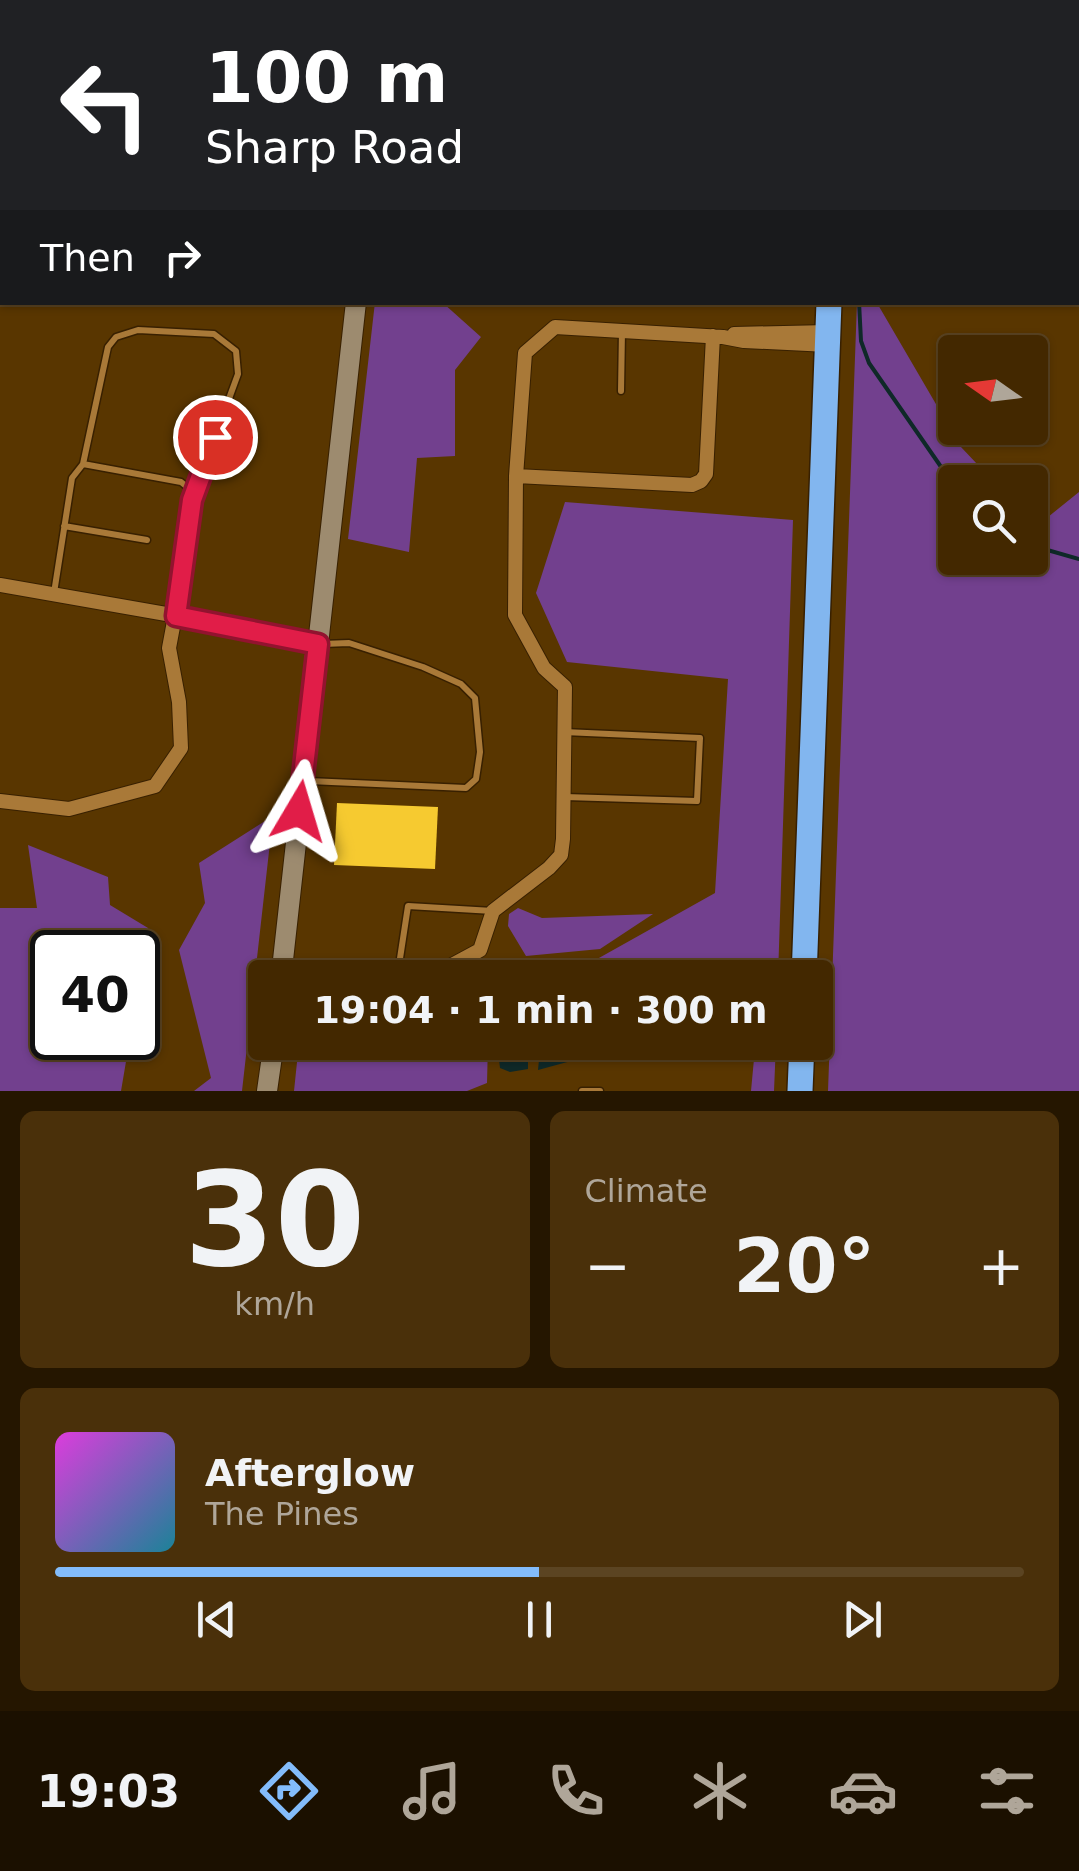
<!DOCTYPE html>
<meta charset="utf-8">
<style>
body{margin:0;font-family:"DejaVu Sans",sans-serif;background:#4a300a;color:#f1f3f6;height:100vh;display:flex;flex-direction:column;font-size:38px;white-space:nowrap}
*{box-sizing:border-box;margin:0}
p{font-size:32px;color:#afa699}
.icon{flex:none;width:55px;height:55px;fill:none;stroke:currentColor;stroke-width:2;stroke-linecap:round;stroke-linejoin:round}
.map{position:relative;height:1091px;overflow:hidden}
.sheet{display:flex;flex-direction:column;gap:20px;padding:20px;background:#251600;flex:1}
.sheet>*{flex:none}
.top-card{position:absolute;left:0px;top:0px;width:1080px;height:305px;box-shadow:0 2px 8px #0004,0 0 0 2px #5b4422;background:#202124;color:#fff;overflow:hidden}
.needle{width:65px;rotate:284deg}
.controls{position:absolute;left:938px;top:335px;display:grid;gap:20px}
.controls a{display:grid;place-items:center;width:110px;height:110px;border-radius:10px;background:#432800;box-shadow:0 2px 8px #0004,0 0 0 2px #5b4422;font-size:50px}
.speed{position:absolute;left:30px;top:930px;display:flex;gap:20px;font-size:50px;font-weight:700;text-align:center}
.speed>*{display:grid;place-content:center;width:130px;height:130px;border-radius:50%;background:#432800;box-shadow:0 2px 8px #0004,0 0 0 2px #5b4422;line-height:1}
.speed .limit{border:5px solid #111;border-radius:15px;background:#fff;color:#111}
.pin{position:absolute;display:grid;place-items:center;width:85px;height:85px;color:#fff;margin:-42px;border:5px solid #fff;border-radius:50%;box-shadow:0 2px 10px #0007}
.me{position:absolute;width:110px;margin:-55px;rotate:7deg;stroke-linejoin:round;filter:drop-shadow(0 0 8px #0008)}
.turn{display:flex;align-items:center;gap:35px;height:210px;padding:0 40px;font-size:45px}
.turn .icon{width:130px;height:130px;stroke-width:2.5}
.turn b{display:block;font-size:70px;line-height:85px}
.then{display:flex;align-items:center;height:95px;padding:0 40px;background:#0003;gap:20px;font-size:38px}
.big{font-size:75px;font-weight:700;line-height:1.1}
.sheet .tile{flex:1;display:flex;flex-direction:column;justify-content:center;gap:15px;min-width:0;padding:0 35px;border-radius:15px;background:#4a300a}
.sheet .dial{align-items:center;gap:0}
.dial b{font-size:130px;line-height:1}
.song{display:flex;align-items:center;gap:30px}
.cover{width:120px;height:120px;border-radius:15px;background:linear-gradient(135deg,hsl(300 70% 55%),hsl(190 70% 35%))}
.played{height:10px;border-radius:5px;background:linear-gradient(90deg,#83bcfb 50%,#5b4422 50%)}
.keys{display:flex;justify-content:space-around;direction:ltr}
.heat{display:flex;justify-content:space-between;align-items:center;font-size:55px;direction:ltr}
.sheet .tiles{flex:1;display:grid;gap:20px;grid-template-columns:1fr 1fr}
.tile:last-child{grid-column:span 2}
.trip{position:absolute;left:248px;top:960px;width:585px;height:100px;border-radius:10px;background:#432800;box-shadow:0 2px 8px #0004,0 0 0 2px #5b4422;font-weight:700;line-height:100px;text-align:center}
.tab-bar{display:flex;height:160px;justify-content:space-around;align-items:center;background:#1b1000;color:#afa699}
.tab-bar .icon{width:70px;height:70px}
.tab-bar .active{color:#83bcfb}
.tab-bar b{font-size:45px;color:#f1f3f6}
.map>svg:first-child{display:block}
.green{fill:#72408e}
.water{fill:#0f2928}
.lines{fill:none;stroke-linecap:round;stroke-linejoin:round}
.stream{stroke:#0f2928;stroke-width:4}
.building{fill:#f6ca30}
.lane-casing{stroke:#382000;stroke-width:9}
.street-casing{stroke:#382000;stroke-width:16}
.secondary-casing{stroke:#382000;stroke-width:22}
.highway-casing{stroke:#382000;stroke-width:28}
.lane{stroke:#a97938;stroke-width:6}
.street{stroke:#a97938;stroke-width:14}
.secondary{stroke:#9d8b6f;stroke-width:20}
.highway{stroke:#82b6ef;stroke-width:25}
.route-casing{stroke:#92132f;stroke-width:25}
.route{stroke:#e11d48;stroke-width:18}
</style>
<div class="map">
<svg width="1079" height="1091" viewBox="0 0 1079 1091">
<rect width="100%" height="100%" fill="#593600"/>
<path class="green" d="M 375,302 L 443,303 L 481,337 L 455,370 L 455,456 L 417,458 L 409,552 L 348,539 Z
M 857,303 L 877,303 L 961,447 L 994,482 L 955,482 L 955,558 L 1030,558 L 1030,516 L 1048,517 L 1079,492 L 1079,1091 L 828,1091 Z
M 565,502 L 793,520 L 778,977 L 565,977 L 715,893 L 728,679 L 567,662 L 536,593 Z
M 273,816 L 242,1091 L 194,1091 L 211,1078 L 179,950 L 205,903 L 199,863 Z
M 28,845 L 108,877 L 110,905 L 148,928 L 138,992 L 138,952 L 52,952 L 52,1038 L 130,1038 L 121,1091 L 0,1091 L 0,908 L 37,908 Z
M 518,908 L 542,918 L 653,914 L 600,949 L 526,956 L 508,926 L 509,914 Z
M 299,1043 L 337,1043 L 424,1057 L 449,1043 L 488,1043 L 487,1083 L 467,1091 L 294,1091 Z
M 606,1043 L 776,1043 L 774,1091 L 751,1091 L 754,1059 L 609,1046 Z"/>
<path class="water" d="M 497,1043 L 578,1043 L 578,1053 L 571,1061 L 538,1070 L 539,1060 L 532,1057 L 528,1060 L 528,1069 L 510,1072 L 500,1068 Z"/>
<g class="lines">
<path class="stream" d="M 1078,89 L 1079,88
M 859,302 L 861,341 L 869,363 L 955,487
M 1030,545 L 1079,559"/>
</g>
<path class="building" d="M 337,803 L 438,807 L 435,869 L 334,865 Z"/>
<g class="lines">
<defs>
<path id="lane" d="M 730,0 L 731,2
M 621,391 L 622,331
M 83,464 L 108,347 L 116,337 L 138,330 L 214,334 L 236,351 L 238,374 L 192,500
M 64,526 L 147,540
M 54,593 L 72,478 L 83,464 L 181,482 L 191,490 L 176,614
M 564,732 L 700,738 L 697,801 L 565,797
M 309,781 L 466,788 L 476,779 L 480,752 L 475,698 L 461,684 L 423,667 L 349,643 L 323,644
M 397,978 L 408,906 L 493,911
M 582,1091 L 600,1091"/>
<path id="street" d="M 303,2 L 304,0
M 734,334 L 828,332
M 713,336 L 706,474 L 701,481 L 692,485 L 516,476 L 525,353 L 555,327 L 723,337 L 744,341 L 828,345
M 0,585 L 246,628 L 318,644
M 0,801 L 69,809 L 155,786 L 181,748 L 179,702 L 169,648 L 175,616
M 428,978 L 480,950 L 493,911 L 549,868 L 561,855 L 563,839 L 565,687 L 544,668 L 515,615 L 516,476"/>
<path id="secondary" d="M 425,2 L 426,0
M 281,978 L 356,302
M 267,1091 L 274,1042"/>
<path id="highway" d="M 840,2 L 840,0
M 804,978 L 829,302
M 800,1091 L 802,1042"/>
</defs>
<use href="#lane" class="lane-casing"/>
<use href="#street" class="street-casing"/>
<use href="#secondary" class="secondary-casing"/>
<use href="#highway" class="highway-casing"/>
<use href="#lane" class="lane"/>
<use href="#street" class="street"/>
<use href="#secondary" class="secondary"/>
<use href="#highway" class="highway"/>
</g>
<g class="lines">
<defs>
<path id="route" d="M 215,437 L 192,500 L 176,616 L 318,644 L 299,811"/>
</defs>
<use href="#route" class="route-casing"/>
<use href="#route" class="route"/>
</g>
</svg>
<div class="controls">
<a><svg class="needle" viewBox="-14 -14 28 28"><path d="M0-13l5 13h-10z" fill="#e53935"/><path d="M0 13l5-13h-10z" fill="#afa699"/></svg></a>
<a><svg class="icon" aria-label="search" viewBox="0 0 24 24"><circle cx="10" cy="10" r="6"/><path d="M15 15l6 6"/></svg></a>
</div>
<div class="speed"><div class="limit">40</div></div>
<div class="pin" style="left:215px;top:437px;background:#d93025"><svg class="icon" aria-label="arrive" viewBox="0 0 24 24"><path d="M6 21V4h12l-3 4 3 4H6"/></svg></div>
<svg class="me" style="left:299px;top:811px" viewBox="-20 -20 40 40"><path d="M0-17L14 15 0 8-14 15z" fill="#e11d48" stroke="#fff" stroke-width="4"/></svg>
<div class="trip">19:04 · 1 min · 300 m</div>
<div class="top-card">
<div class="turn"><svg class="icon" aria-label="left" viewBox="0 0 24 24"><path d="M17 20v-9H6M10 6l-5 5 5 5"/></svg><div><b>100 m</b>Sharp Road</div></div>
<div class="then">Then<svg class="icon" aria-label="right" viewBox="0 0 24 24"><path d="M7 20v-9h11M14 6l5 5-5 5"/></svg></div>
</div>
</div>
<section class="sheet">
<div class="tiles">
<div class="tile dial"><b>30</b><p>km/h</p></div>
<div class="tile"><p>Climate</p>
<div class="heat"><a>−</a><b class="big">20°</b><a>+</a></div>
</div>
<div class="tile">
<div class="song"><i class="cover"></i><div><b>Afterglow</b><p>The Pines</p></div></div>
<div class="played"></div>
<div class="keys"><svg class="icon" aria-label="previous" viewBox="0 0 24 24"><path d="M18 5L8 12l10 7zM5 5v14"/></svg><svg class="icon" aria-label="pause" viewBox="0 0 24 24"><path d="M8 5v14M16 5v14"/></svg><svg class="icon" aria-label="next" viewBox="0 0 24 24"><path d="M6 5l10 7-10 7zM19 5v14"/></svg></div>
</div>
</div>
</section>
<nav class="tab-bar">
<b>19:03</b>
<svg class="icon active" aria-label="directions" viewBox="0 0 24 24"><path d="M12 3l9 9-9 9-9-9zM9 14v-3h6M13 9l2 2-2 2"/></svg>
<svg class="icon" aria-label="music" viewBox="0 0 24 24"><path d="M9 18V5l10-2v13"/><circle cx="6" cy="18" r="3"/><circle cx="16" cy="16" r="3"/></svg>
<svg class="icon" aria-label="phone" viewBox="0 0 24 24"><path d="M5 4h4l2 5-3 2q2 4 5 5l2-3 5 2v4C11 20 4 13 5 4z"/></svg>
<svg class="icon" aria-label="climate" viewBox="0 0 24 24"><path d="M12 3v18M4 7l16 10M4 17L20 7"/></svg>
<svg class="icon" aria-label="car" viewBox="0 0 24 24"><path d="M5 17H2v-5l4-1 3-4h7l3 4 3 1v5h-3M9 17h6M6 11h13"/><circle cx="7" cy="17" r="2"/><circle cx="17" cy="17" r="2"/></svg>
<svg class="icon" aria-label="filters" viewBox="0 0 24 24"><path d="M4 7h16M4 17h16"/><circle cx="9" cy="7" r="2"/><circle cx="15" cy="17" r="2"/></svg>
</nav>
